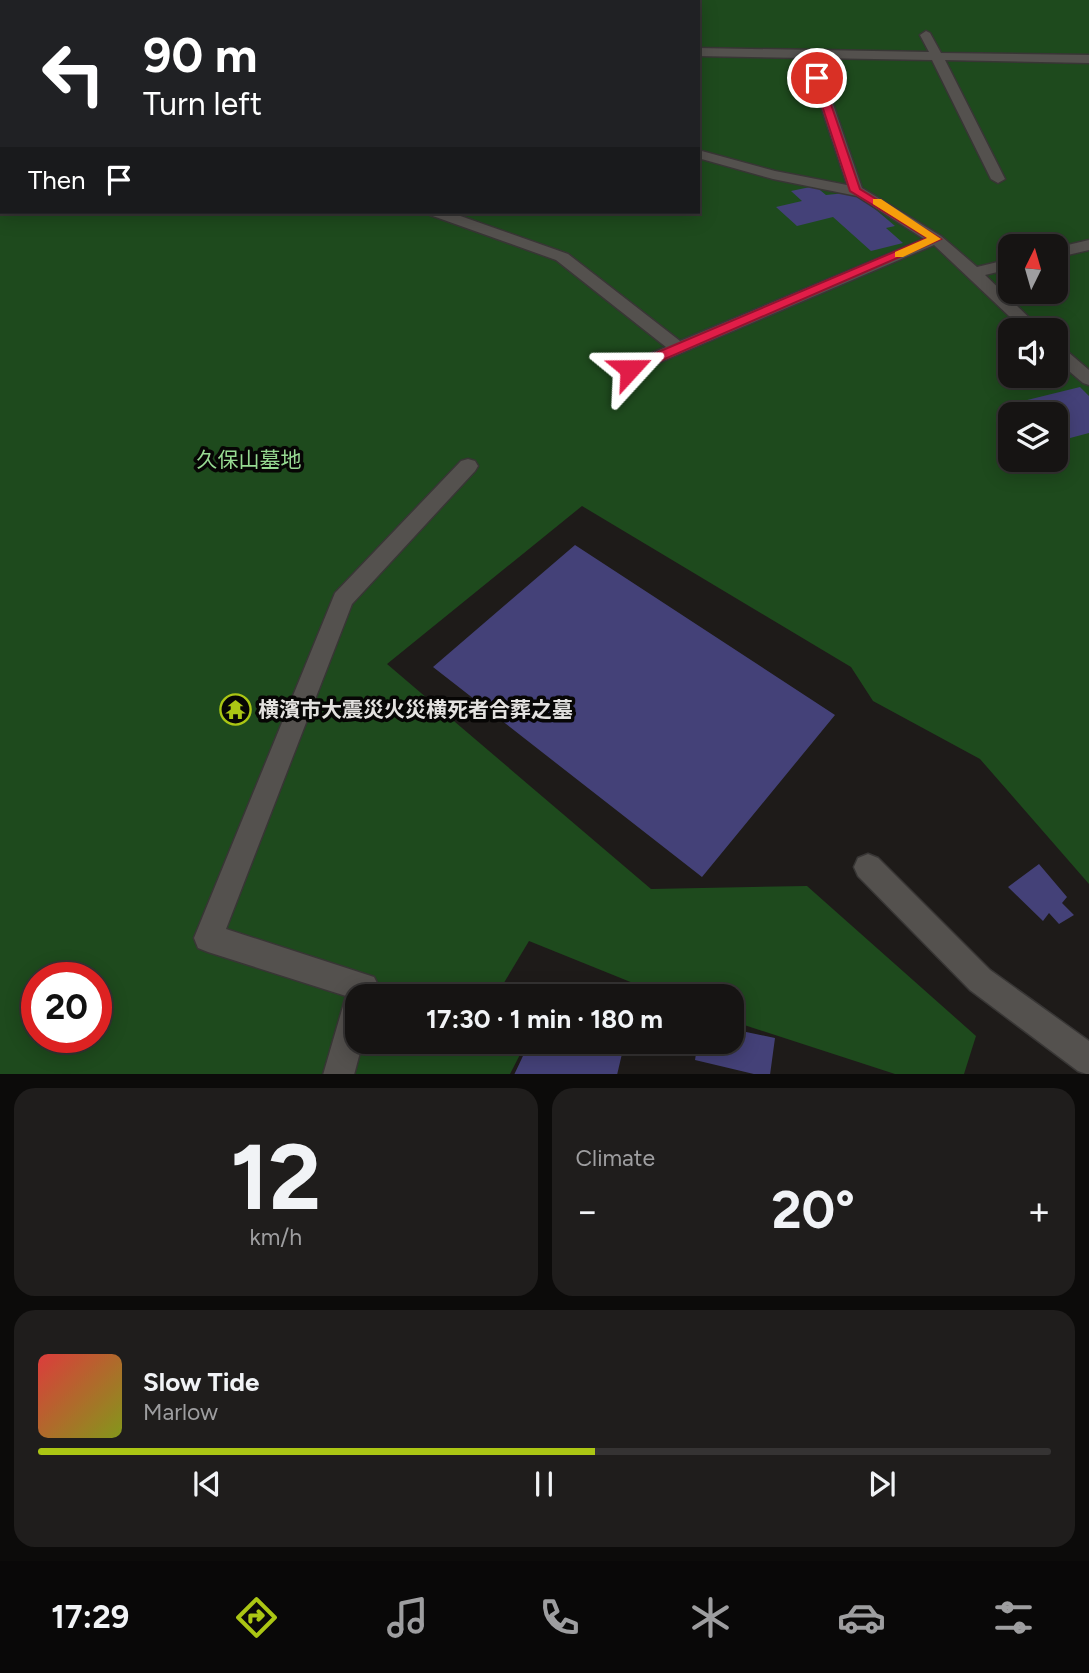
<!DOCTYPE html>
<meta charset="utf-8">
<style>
body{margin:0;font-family:Figtree,"Noto Sans JP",sans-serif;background:#1f1d1c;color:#f1f3f6;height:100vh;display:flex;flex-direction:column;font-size:26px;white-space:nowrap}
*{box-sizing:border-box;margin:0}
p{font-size:23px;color:#9e9ea0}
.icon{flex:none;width:38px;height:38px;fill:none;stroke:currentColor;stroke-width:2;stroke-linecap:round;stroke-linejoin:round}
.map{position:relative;height:1074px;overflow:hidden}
.panel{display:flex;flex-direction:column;gap:14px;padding:14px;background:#0c0b0a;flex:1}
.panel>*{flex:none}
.banner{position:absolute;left:0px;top:0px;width:700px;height:214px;box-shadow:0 4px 18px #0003,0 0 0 2px #353333;background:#202124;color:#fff;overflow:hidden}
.needle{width:46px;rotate:5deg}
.fabs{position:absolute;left:998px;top:234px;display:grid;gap:14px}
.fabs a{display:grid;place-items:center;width:70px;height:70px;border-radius:14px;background:#161413;box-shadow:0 4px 18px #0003,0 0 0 2px #353333;font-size:35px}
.speed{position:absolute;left:21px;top:962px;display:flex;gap:14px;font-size:35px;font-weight:700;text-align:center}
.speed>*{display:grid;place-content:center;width:91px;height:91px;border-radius:50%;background:#161413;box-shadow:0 4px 18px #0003,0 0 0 2px #353333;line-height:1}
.speed .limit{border:10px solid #d22;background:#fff;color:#111}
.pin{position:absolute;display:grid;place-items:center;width:60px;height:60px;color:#fff;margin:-30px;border:4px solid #fff;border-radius:50%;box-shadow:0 2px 7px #0007}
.me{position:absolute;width:77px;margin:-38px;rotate:66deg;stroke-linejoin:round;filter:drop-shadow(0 0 5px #0008)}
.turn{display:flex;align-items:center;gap:24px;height:147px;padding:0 28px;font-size:32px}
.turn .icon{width:91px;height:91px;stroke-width:2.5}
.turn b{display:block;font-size:49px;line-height:60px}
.then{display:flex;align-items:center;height:66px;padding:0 28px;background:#0003;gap:14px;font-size:26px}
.big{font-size:52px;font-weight:700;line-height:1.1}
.panel .card{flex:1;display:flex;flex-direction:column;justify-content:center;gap:10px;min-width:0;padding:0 24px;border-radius:21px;background:#1f1d1c}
.panel .dial{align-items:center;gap:0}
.dial b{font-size:91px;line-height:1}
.song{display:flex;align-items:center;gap:21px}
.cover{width:84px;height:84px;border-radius:10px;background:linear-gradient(135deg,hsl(0 70% 55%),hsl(70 70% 35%))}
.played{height:7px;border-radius:4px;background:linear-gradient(90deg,#abc614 55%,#353333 55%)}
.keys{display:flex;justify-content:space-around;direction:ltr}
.heat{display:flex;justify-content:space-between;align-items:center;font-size:38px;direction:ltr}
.panel .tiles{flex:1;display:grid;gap:14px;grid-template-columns:1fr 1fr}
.card:last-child{grid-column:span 2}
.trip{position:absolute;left:345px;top:984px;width:399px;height:70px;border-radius:21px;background:#161413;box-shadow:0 4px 18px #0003,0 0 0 2px #353333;font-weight:700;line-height:70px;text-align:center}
.dock{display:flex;height:112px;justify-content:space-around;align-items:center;background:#090808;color:#9e9ea0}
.dock .icon{width:49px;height:49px}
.dock .active{color:#abc614}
.dock b{font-size:32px;color:#f1f3f6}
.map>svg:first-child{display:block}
.green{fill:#1e4a1d;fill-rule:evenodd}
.building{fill:#444178}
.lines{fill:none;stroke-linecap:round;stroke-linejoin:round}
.minor-casing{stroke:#383635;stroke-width:3}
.minor{fill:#54514e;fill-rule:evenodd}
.route{fill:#e11d48;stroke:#92132f;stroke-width:2}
.slow{fill:#f59e0b}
.labels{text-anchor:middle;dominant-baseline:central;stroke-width:7;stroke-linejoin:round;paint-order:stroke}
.park-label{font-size:21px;fill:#97da92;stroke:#070605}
.poi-label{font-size:21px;font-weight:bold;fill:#e3e1df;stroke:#070605;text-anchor:start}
</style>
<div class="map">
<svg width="1089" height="1075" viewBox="0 0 1089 1075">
<rect width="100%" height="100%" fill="#1e1b19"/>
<path class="green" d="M 622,0 L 1089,0 L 1089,884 L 980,759 L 873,701 L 851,667 L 582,506 L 387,664 L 651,889 L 807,886 L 976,1036 L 964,1074 L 895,1074 L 732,1021 L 732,996 L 633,996 L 633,983 L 529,941 L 496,996 L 357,996 L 357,1041 L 527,1041 L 510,1074 L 0,1074 L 0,87 L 2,212 L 698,212 L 698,2 L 618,2 ZM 1010,247 L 1055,247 L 1055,292 L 1010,292 ZM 1010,331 L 1055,331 L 1055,376 L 1010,376 ZM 1010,415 L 1055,415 L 1055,460 L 1010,460 ZM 37,978 L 96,978 L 96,1038 L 37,1038 Z"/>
<path class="building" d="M 815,186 L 826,195 L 855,192 L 895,226 L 886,228 L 903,243 L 871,251 L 833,217 L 797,226 L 776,207 L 802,201 L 791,191 Z
M 1080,387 L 1089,396 L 1089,433 L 1055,442 L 1055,415 L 1026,415 L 1015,403 Z
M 575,545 L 835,715 L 702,877 L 433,667 Z
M 1039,864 L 1067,897 L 1062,903 L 1074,915 L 1059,924 L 1049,913 L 1043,921 L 1008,887 Z
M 732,1029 L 775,1038 L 770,1075 L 758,1075 L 695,1060 L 698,1041 L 732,1041 Z
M 530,1041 L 589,1042 L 625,1041 L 617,1075 L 514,1075 Z"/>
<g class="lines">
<defs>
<path id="minor" d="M 35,0 L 49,0 L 34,2 Z
M 157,0 L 169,0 L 170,2 L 159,2 Z
M 560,0 L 573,0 L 574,2 L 562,2 Z
M 602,0 L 617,0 L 601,2 Z
M 0,14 L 2,14 L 0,21 Z
M 926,31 L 930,33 L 941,53 L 1089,55 L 1089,63 L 945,60 L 1005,179 L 998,183 L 991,179 L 932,60 L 817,58 L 862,188 L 941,236 L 977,267 L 1010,259 L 1010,269 L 985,275 L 1043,331 L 1025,331 L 934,245 L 630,375 L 624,373 L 621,369 L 624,365 L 666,347 L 556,260 L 430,215 L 428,212 L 449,212 L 568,254 L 680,341 L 924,239 L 857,196 L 773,179 L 698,158 L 698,150 L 775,171 L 847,185 L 805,58 L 698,56 L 698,48 L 929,52 L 920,35 Z
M 2,51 L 2,59 L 0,60 L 0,52 Z
M 1089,240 L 1089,250 L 1055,258 L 1055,248 Z
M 1055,345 L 1061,346 L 1089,370 L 1089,385 L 1083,383 L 1055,359 Z
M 468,459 L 475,461 L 478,466 L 475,471 L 352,604 L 226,929 L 374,977 L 379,987 L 376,996 L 357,996 L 357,1041 L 363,1041 L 354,1075 L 323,1075 L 346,996 L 208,952 L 198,948 L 194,938 L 335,593 L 461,461 Z
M 868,854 L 878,858 L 990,970 L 1089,1041 L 1089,1075 L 1078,1071 L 970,990 L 858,876 L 854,867 L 858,858 Z"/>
</defs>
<use href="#minor" class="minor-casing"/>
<use href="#minor" class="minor"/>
</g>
<path class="route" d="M 817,75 L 822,78 L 860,189 L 941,239 L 635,372 L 625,372 L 625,366 L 927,238 L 850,191 L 813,78 Z"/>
<path class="slow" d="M 873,199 L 881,199 L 941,239 L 903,257 L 895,257 L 895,252 L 927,238 L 873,204 Z"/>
<defs>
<symbol id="temple-ring" viewBox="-11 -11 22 22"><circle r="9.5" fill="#070605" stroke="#abc614" stroke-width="1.5"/><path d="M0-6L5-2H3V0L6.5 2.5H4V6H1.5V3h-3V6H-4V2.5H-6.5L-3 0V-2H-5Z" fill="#abc614"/></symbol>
</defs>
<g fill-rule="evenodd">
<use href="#temple-ring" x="218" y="692" width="35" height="35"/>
</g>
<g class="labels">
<g class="park-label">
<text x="249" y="459">久保山墓地</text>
</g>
<g class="poi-label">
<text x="258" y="709">横濱市大震災火災横死者合葬之墓</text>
</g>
</g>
</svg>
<div class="fabs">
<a><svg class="needle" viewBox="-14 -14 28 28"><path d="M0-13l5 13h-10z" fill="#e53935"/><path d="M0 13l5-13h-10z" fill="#9e9ea0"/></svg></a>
<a><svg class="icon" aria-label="sound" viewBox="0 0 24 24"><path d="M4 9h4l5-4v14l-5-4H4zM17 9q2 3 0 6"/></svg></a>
<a><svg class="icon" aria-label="layers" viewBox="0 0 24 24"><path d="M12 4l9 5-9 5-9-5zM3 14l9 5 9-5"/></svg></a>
</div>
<div class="speed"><div class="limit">20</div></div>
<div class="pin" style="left:817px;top:78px;background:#d93025"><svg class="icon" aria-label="arrive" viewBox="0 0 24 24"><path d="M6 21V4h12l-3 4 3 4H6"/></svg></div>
<svg class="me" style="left:630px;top:369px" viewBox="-20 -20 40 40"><path d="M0-17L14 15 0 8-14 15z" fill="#e11d48" stroke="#fff" stroke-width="4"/></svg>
<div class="trip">17:30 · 1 min · 180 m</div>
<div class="banner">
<div class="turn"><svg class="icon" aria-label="left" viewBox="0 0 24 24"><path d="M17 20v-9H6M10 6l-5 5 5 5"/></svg><div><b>90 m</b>Turn left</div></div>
<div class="then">Then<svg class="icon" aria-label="arrive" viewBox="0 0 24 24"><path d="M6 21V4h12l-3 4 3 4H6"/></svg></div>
</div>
</div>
<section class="panel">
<div class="tiles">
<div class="card dial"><b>12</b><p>km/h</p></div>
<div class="card"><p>Climate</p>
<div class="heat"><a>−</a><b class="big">20°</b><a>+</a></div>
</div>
<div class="card">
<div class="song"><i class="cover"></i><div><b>Slow Tide</b><p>Marlow</p></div></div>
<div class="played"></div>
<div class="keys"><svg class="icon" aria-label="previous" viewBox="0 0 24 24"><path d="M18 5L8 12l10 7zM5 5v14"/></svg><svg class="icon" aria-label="pause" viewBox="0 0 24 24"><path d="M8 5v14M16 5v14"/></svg><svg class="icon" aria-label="next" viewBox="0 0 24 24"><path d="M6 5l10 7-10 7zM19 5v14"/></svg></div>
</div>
</div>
</section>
<nav class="dock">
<b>17:29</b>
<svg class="icon active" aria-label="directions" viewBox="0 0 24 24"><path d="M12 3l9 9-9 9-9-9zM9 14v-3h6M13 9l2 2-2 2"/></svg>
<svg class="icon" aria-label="music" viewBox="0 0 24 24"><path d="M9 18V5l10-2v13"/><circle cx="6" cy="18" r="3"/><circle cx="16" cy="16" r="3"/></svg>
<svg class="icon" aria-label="phone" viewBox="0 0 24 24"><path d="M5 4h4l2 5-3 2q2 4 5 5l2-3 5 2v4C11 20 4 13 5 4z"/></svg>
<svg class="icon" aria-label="climate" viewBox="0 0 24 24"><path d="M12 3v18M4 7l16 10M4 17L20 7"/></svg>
<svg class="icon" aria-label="car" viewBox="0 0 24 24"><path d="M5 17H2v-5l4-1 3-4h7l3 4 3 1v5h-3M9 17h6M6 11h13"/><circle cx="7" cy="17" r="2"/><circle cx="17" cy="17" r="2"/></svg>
<svg class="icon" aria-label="filters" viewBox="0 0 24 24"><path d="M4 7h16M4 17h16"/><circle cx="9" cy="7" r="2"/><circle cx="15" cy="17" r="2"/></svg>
</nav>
